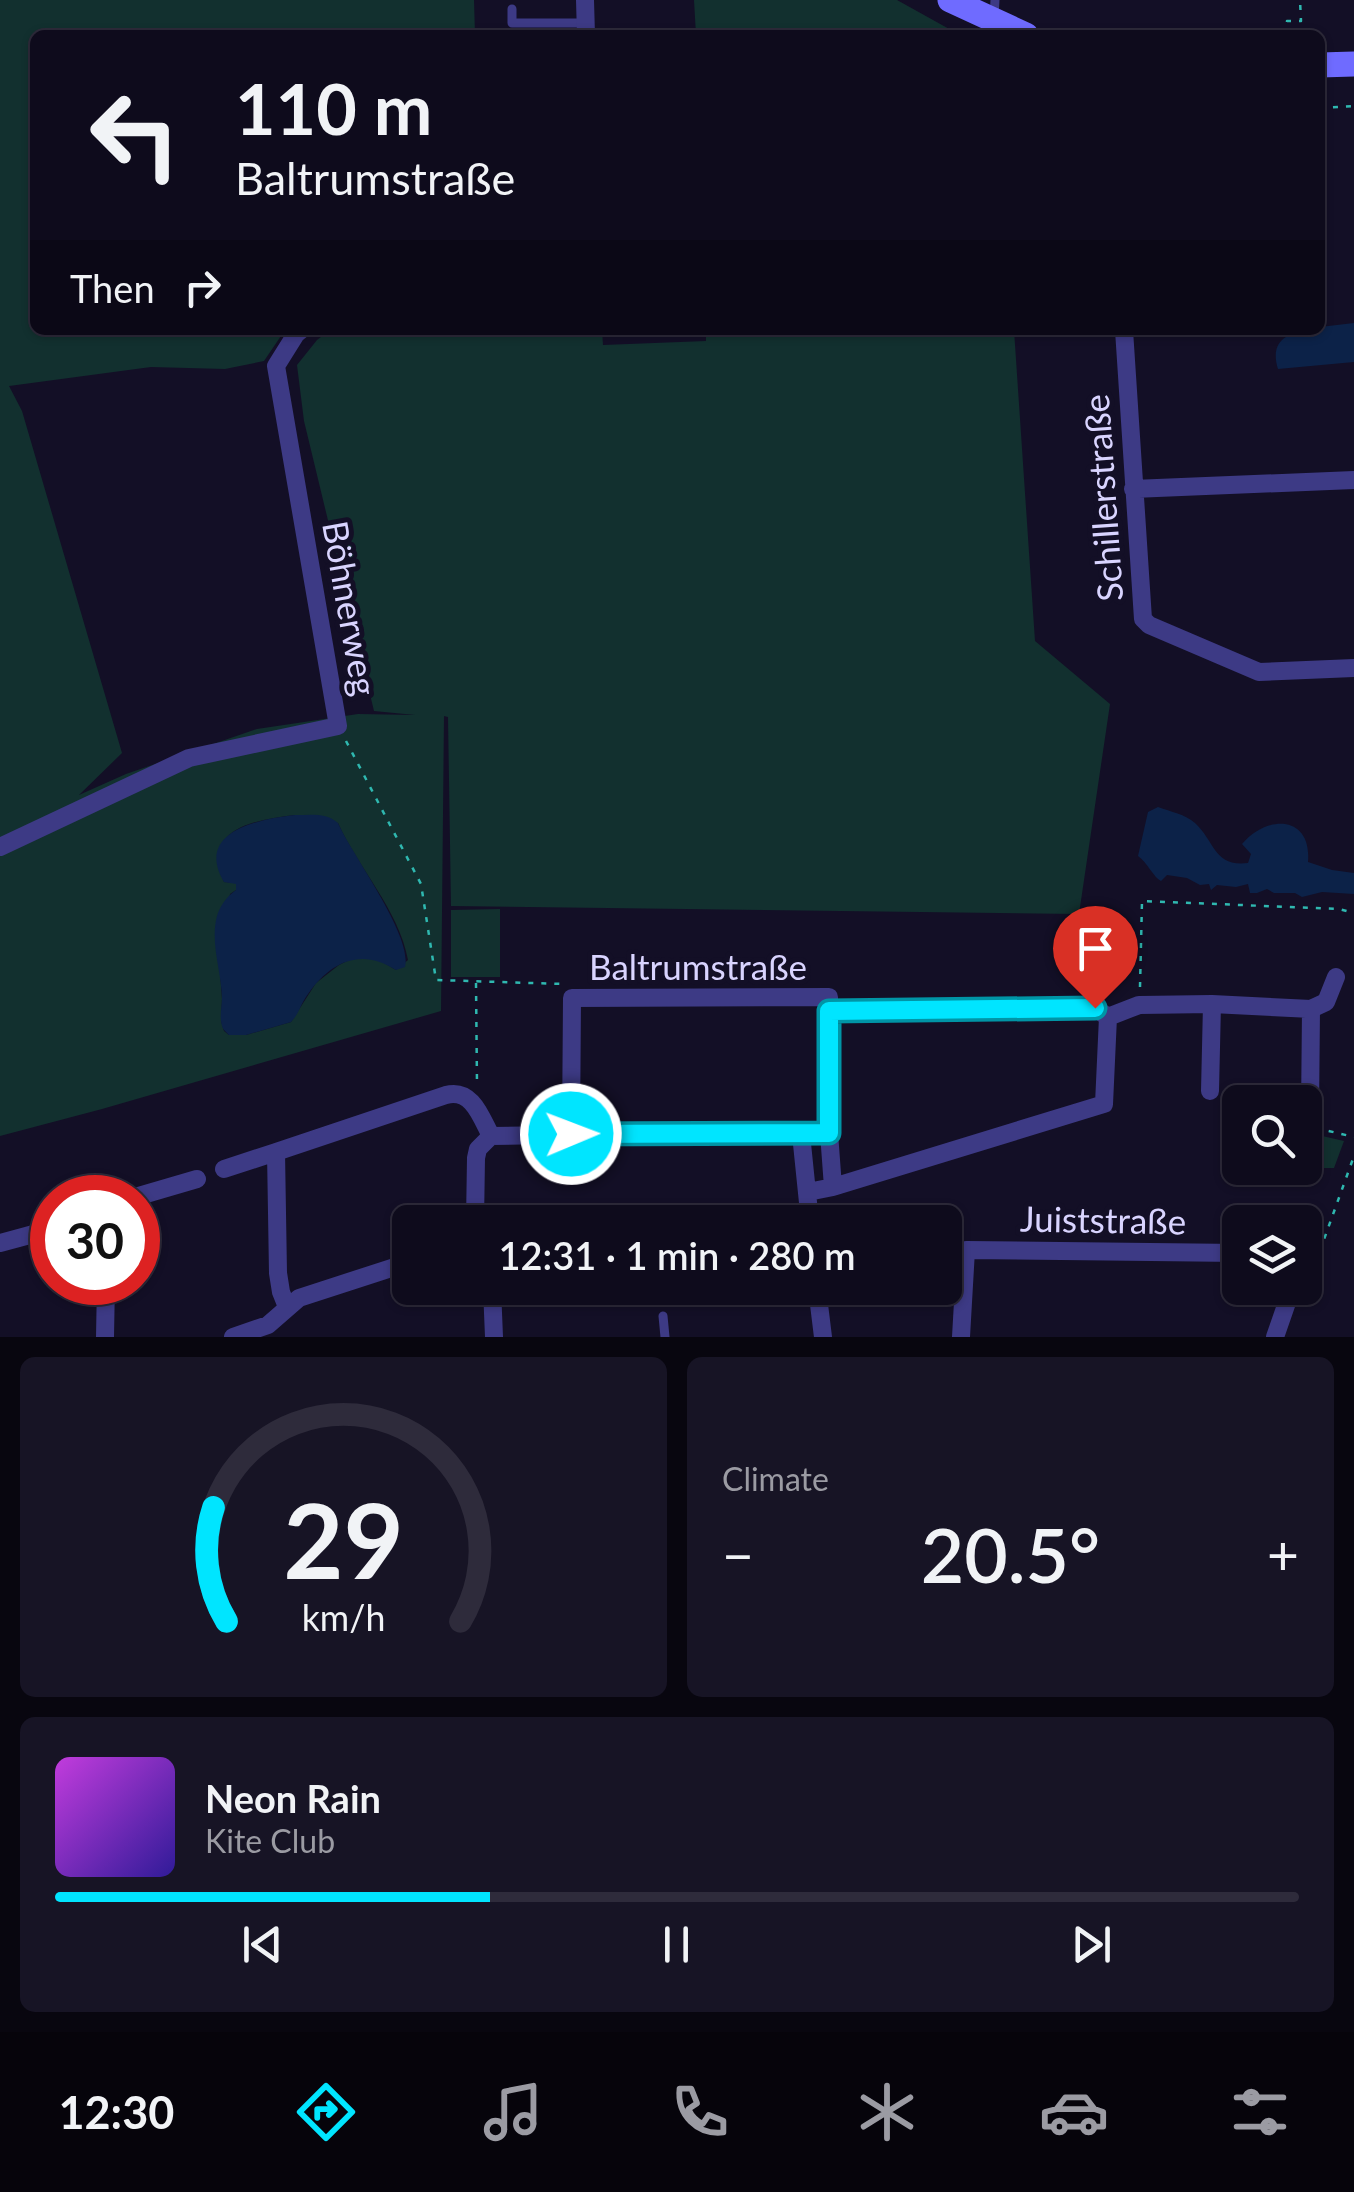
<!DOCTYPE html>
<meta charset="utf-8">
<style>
body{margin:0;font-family:Lato,sans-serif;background:#171425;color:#f1f3f6;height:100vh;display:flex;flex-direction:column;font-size:38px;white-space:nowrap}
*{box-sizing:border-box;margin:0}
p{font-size:32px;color:#9b9ba3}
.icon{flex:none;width:55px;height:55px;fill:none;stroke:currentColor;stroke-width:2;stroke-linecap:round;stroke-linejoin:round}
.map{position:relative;height:1337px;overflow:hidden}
.panel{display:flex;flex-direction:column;gap:20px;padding:20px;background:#08060f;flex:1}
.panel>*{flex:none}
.banner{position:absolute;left:30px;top:30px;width:1295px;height:305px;border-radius:15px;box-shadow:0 2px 8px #0004,0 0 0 2px #2e2b3b;background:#0e0b1c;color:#f1f3f6;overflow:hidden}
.controls{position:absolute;left:1222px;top:1085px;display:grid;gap:20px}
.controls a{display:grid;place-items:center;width:100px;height:100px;border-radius:15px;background:#0e0b1c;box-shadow:0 2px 8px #0004,0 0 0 2px #2e2b3b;font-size:50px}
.speed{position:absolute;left:30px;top:1175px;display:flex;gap:20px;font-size:50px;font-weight:700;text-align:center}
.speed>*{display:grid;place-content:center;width:130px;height:130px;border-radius:50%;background:#0e0b1c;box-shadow:0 2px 8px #0004,0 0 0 2px #2e2b3b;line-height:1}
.speed .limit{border:15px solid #d22;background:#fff;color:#111}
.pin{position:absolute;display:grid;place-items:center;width:85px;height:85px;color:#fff;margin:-102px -42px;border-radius:50% 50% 50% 0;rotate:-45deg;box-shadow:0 0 10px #0007}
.pin .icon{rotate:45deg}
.me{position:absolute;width:110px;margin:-55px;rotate:89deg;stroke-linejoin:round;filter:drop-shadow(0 0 8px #0008)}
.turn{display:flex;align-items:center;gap:35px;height:210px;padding:0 40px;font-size:45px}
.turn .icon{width:130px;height:130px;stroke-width:2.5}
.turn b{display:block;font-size:70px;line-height:85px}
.then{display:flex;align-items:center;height:95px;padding:0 40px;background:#0003;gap:20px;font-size:38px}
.big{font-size:75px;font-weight:600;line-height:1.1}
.panel .card{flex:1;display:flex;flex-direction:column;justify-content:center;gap:15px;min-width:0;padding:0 35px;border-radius:15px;background:#171425}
.panel .dial{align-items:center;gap:0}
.dial svg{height:260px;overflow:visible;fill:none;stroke:#2e2b3b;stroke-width:7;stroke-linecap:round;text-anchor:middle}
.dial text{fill:#f1f3f6;stroke:none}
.song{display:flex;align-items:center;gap:30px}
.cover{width:120px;height:120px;border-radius:15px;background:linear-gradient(135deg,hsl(290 70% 55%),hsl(250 70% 35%))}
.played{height:10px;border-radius:5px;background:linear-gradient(90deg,#00e5ff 35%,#2e2b3b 35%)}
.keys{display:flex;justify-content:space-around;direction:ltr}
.heat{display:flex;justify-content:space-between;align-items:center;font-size:55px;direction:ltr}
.panel .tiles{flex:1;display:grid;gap:20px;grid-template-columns:1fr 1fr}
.card:last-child{grid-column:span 2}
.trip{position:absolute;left:392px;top:1205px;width:570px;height:100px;border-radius:15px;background:#0e0b1c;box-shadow:0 2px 8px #0004,0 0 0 2px #2e2b3b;font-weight:600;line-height:100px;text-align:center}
.tab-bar{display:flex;height:160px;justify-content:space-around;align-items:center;background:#06040b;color:#9b9ba3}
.tab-bar .icon{width:70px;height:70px}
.tab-bar .selected{color:#00e5ff}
.tab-bar b{font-size:45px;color:#f1f3f6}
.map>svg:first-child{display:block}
.green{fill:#12302f;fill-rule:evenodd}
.water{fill:#0c2248}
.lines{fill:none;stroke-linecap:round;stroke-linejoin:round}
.path{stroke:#2fb8b0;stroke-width:2.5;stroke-dasharray:5 8;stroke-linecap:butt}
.lane{stroke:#3d3a85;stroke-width:9}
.street{stroke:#3d3a85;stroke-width:18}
.secondary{stroke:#6f6bff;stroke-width:25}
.route-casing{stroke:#0095a6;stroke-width:25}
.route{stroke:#00e5ff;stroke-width:18}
.labels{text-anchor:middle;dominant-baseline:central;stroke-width:10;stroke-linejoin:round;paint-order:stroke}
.street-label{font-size:35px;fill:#d9d4ff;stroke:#130f26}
</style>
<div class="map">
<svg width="1354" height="1337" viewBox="0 0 1354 1337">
<rect width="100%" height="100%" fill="#130f26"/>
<path class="green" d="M 0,0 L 474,0 L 475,35 L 35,35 L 35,330 L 285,330 L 264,361 L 225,369 L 151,367 L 9,386 L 22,411 L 122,753 L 79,795 L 126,774 L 257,729 L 358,714 L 415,715 L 374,711 L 304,421 L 297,365 L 317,340 L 330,330 L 602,330 L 603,345 L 706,341 L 706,330 L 1014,330 L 1035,641 L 1110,704 L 1079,914 L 451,906 L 448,717 L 444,716 L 441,1011 L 102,1109 L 0,1136 ZM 295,815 L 338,823 C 358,868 399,910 408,960 L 396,970 L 378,959 L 355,957 L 339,965 L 316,983 L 291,1022 L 246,1035 L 229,1035 L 224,1031 L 221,1021 L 222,999 L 219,958 L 230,894 L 236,890 L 236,883 L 224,882 C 202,828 254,820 295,815 Z
M 694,0 L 897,0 L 960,35 L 696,35 Z
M 500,909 L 500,977 L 451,977 L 451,910 Z
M 1305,1132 L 1344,1141 L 1334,1168 L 1290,1168 L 1305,1168 Z"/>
<path class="water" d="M 1354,323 L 1354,362 L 1278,369 C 1268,337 1293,330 1320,330 L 1320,327 Z
M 1158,807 C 1171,812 1185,814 1195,823 C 1216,843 1214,867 1248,863 L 1251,854 L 1242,844 C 1267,814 1312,815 1308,862 L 1332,870 L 1354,873 L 1354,894 L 1322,892 L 1302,897 L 1295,893 L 1274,893 L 1267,889 L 1257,893 L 1250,893 L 1248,884 L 1236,887 L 1217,885 L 1211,890 L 1209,884 L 1200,885 L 1187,878 L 1167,875 L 1161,881 C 1154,878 1147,862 1138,856 L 1148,812 Z
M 295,815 C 310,815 326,812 338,823 C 352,855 413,936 405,967 L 396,970 C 361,947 330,962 308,994 C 301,1003 299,1014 291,1022 L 246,1035 L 229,1035 C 224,1030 222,1029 221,1021 C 220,1014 222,1005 222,997 C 221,970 210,942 217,916 C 220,906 227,896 236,890 L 236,884 L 224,882 C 194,831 260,819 295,815 Z"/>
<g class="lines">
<path class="path" d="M 1287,35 L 1287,21 L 1301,21 L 1300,0
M 1320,108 L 1354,106
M 346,741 L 421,884 L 436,980 L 564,984
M 476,983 L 477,1085
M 1140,987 L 1142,901 L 1339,909 L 1354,913
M 1316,1128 L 1354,1137
M 1305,1254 L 1322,1245 L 1354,1156"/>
<path class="lane" d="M 512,9 L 512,23 L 585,23
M 994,18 L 995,0
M 663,1316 L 665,1337"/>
<path class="street" d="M 585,0 L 586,35
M 1124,330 L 1143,619 L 1149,625 L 1259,672 L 1354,668
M 1133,489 L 1354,480
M 0,847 L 189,758 L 338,726 L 276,366 L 296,334 L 301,330
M 1311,1009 L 1326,1002 L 1336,977
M 1108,1017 L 1139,1005 L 1212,1004 L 1311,1009 L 1310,1113
M 1210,1091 L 1212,1004
M 571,1133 L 572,998 L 829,997 L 829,1133 L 833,1187
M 491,1136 L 774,1131 L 801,1134 L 810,1222
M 224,1169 L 276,1152
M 808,1192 L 833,1187 L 1104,1104 L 1108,1017 L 1095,1008 L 829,1011
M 132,1198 L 197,1179
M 0,1243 L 52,1229
M 492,1288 L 494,1337
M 817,1288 L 823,1337
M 287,1307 L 281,1292 L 278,1273 L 276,1152 L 446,1095 C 472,1088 481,1117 491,1136 L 478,1149 L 476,1158 L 475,1222
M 105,1337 L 106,1282
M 233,1337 L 268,1325 L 299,1298 L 410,1262
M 961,1337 L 966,1250 L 1240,1253
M 1275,1337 L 1292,1288"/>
<path class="secondary" d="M 950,0 L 1026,35
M 1320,65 L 1354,64"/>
</g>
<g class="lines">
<defs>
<path id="route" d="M 571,1134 L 829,1133 L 829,1011 L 1095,1008"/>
</defs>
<use href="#route" class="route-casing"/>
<use href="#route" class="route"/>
</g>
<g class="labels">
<g class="street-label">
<text transform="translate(1102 498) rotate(-94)">Schillerstraße</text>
<text transform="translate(351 608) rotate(80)">Böhnerweg</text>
<text x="698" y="966">Baltrumstraße</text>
<text transform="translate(1103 1219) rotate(1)">Juiststraße</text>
</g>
</g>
</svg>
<div class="controls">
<a><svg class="icon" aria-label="search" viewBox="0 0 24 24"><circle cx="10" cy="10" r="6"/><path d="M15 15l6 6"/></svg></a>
<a><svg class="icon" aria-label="layers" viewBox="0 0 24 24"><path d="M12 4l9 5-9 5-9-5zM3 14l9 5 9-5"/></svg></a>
</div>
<div class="speed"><div class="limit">30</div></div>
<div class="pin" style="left:1095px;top:1008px;background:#d93025"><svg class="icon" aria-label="arrive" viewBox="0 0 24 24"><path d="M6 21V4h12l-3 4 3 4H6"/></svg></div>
<svg class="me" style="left:571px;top:1134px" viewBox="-20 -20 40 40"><circle r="17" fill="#00e5ff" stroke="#fff" stroke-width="3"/><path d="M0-11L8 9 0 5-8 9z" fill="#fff"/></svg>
<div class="trip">12:31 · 1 min · 280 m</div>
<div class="banner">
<div class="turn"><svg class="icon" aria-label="left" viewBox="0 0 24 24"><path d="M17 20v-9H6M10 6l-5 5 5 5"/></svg><div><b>110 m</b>Baltrumstraße</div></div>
<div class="then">Then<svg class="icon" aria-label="right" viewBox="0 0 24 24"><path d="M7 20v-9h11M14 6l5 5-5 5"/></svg></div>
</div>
</div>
<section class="panel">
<div class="tiles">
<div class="card dial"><svg viewBox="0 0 100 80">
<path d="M14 69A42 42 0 1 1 86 69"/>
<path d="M14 69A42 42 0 0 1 10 34" stroke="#00e5ff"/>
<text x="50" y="56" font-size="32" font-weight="700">29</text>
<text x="50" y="72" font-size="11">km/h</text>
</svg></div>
<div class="card"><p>Climate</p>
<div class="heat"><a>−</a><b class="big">20.5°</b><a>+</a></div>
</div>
<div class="card">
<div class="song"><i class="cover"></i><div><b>Neon Rain</b><p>Kite Club</p></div></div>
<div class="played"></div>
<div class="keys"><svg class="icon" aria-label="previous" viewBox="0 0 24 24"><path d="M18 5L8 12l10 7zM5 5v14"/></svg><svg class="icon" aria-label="pause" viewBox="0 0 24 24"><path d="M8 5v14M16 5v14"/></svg><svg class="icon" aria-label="next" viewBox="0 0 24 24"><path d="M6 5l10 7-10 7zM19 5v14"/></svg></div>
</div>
</div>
</section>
<nav class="tab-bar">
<b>12:30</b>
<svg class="icon selected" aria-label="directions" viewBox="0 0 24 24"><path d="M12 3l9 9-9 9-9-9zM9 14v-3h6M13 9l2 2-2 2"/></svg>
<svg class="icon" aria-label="music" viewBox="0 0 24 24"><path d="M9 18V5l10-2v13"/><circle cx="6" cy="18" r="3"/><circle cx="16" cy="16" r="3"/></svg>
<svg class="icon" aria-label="phone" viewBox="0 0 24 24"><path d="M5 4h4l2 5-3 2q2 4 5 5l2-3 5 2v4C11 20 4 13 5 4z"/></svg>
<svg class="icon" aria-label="climate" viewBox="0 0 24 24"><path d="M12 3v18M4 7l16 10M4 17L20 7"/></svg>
<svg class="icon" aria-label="car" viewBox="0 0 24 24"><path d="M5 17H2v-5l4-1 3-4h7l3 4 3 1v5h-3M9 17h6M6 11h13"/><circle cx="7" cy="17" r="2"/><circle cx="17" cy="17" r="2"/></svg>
<svg class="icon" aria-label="filters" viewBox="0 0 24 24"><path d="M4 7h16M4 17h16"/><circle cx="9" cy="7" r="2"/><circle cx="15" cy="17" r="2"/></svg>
</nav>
